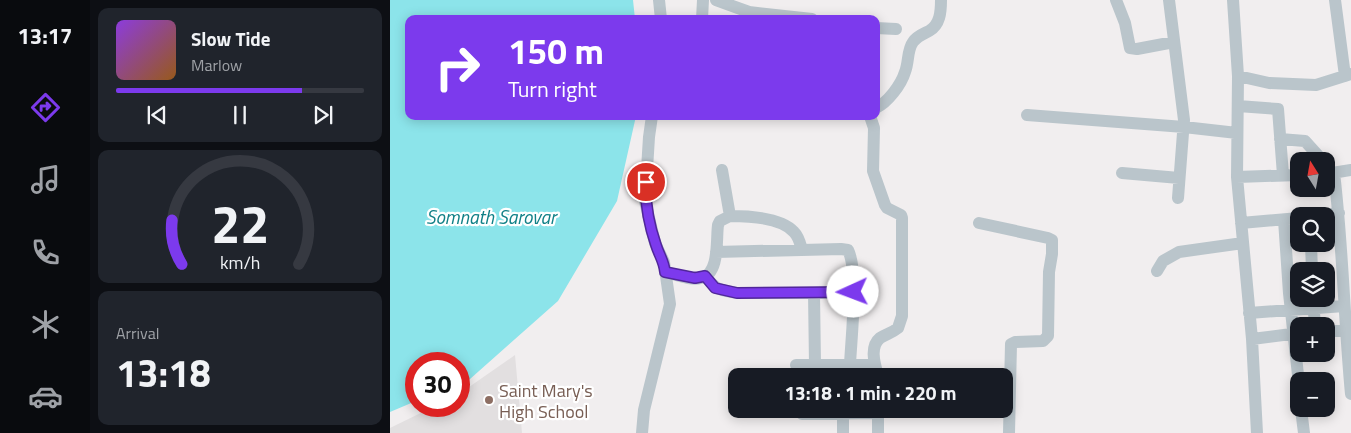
<!DOCTYPE html>
<meta charset="utf-8">
<style>
body{margin:0;font-family:"Titillium Web",sans-serif;background:#20242c;color:#f1f3f6;height:100vh;display:flex;flex-direction:column;font-size:19px;white-space:nowrap}
*{box-sizing:border-box;margin:0}
p{font-size:16px;color:#9ea1a6}
.icon{flex:none;width:28px;height:28px;fill:none;stroke:currentColor;stroke-width:2;stroke-linecap:round;stroke-linejoin:round}
.map{position:relative;flex:1;overflow:hidden}
.side{display:flex;flex-direction:column;gap:8px;padding:8px;background:#0d0f14;width:300px}
.side>*{flex:none}
.banner{position:absolute;left:15px;top:15px;width:475px;height:105px;border-radius:10px;box-shadow:0 2px 12px #0003;background:#7c3aed;color:#fff;overflow:hidden}
.needle{width:32px;rotate:349deg}
.controls{position:absolute;left:900px;top:152px;display:grid;gap:10px}
.controls a{display:grid;place-items:center;width:45px;height:45px;border-radius:10px;background:#171b24;box-shadow:0 2px 12px #0003;font-size:25px}
.speed{position:absolute;left:15px;top:352px;display:flex;gap:10px;font-size:25px;font-weight:700;text-align:center}
.speed>*{display:grid;place-content:center;width:65px;height:65px;border-radius:50%;background:#171b24;box-shadow:0 2px 12px #0003;line-height:1}
.speed .limit{border:8px solid #d22;background:#fff;color:#111}
.pin{position:absolute;display:grid;place-items:center;width:42px;height:42px;color:#fff;margin:-21px;border:2px solid #fff;border-radius:50%;box-shadow:0 1px 5px #0007}
.me{position:absolute;width:55px;margin:-28px;rotate:268deg;stroke-linejoin:round;filter:drop-shadow(0 0 4px #0008)}
.turn{display:flex;align-items:center;gap:18px;height:105px;padding:0 20px;font-size:22px}
.turn .icon{width:65px;height:65px;stroke-width:2.5}
.turn b{display:block;font-size:35px;line-height:42px}
.big{font-size:38px;font-weight:700;line-height:1.1}
.side .widget{flex:1;display:flex;flex-direction:column;justify-content:center;gap:8px;min-width:0;padding:0 18px;border-radius:10px;background:#20242c}
.side .dial{align-items:center;gap:0}
.dial svg{height:130px;overflow:visible;fill:none;stroke:#363941;stroke-width:7;stroke-linecap:round;text-anchor:middle}
.dial text{fill:#f1f3f6;stroke:none}
.song{display:flex;align-items:center;gap:15px}
.cover{width:60px;height:60px;border-radius:8px;background:linear-gradient(135deg,hsl(270 70% 55%),hsl(30 70% 35%))}
.played{height:5px;border-radius:2px;background:linear-gradient(90deg,#7c3aed 75%,#363941 75%)}
.keys{display:flex;justify-content:space-around;direction:ltr}
.trip{position:absolute;left:338px;top:368px;width:285px;height:50px;border-radius:10px;background:#171b24;box-shadow:0 2px 12px #0003;font-weight:700;line-height:50px;text-align:center}
main{display:flex;flex:1;min-height:0}
.dock{display:flex;flex-direction:column;width:90px;justify-content:space-around;align-items:center;background:#090b0e;color:#9ea1a6}
.dock .icon{width:35px;height:35px}
.dock .on{color:#7c3aed}
.dock b{font-size:22px;color:#f1f3f6}
.map>svg:first-child{display:block}
.education{fill:#e2dfe0}
.water{fill:#8ce4ea}
.lines{fill:none;stroke-linecap:round;stroke-linejoin:round}
.minor{stroke:#bac5cb;stroke-width:12}
.route-casing{stroke:#51269a;stroke-width:12}
.route{stroke:#7c3aed;stroke-width:9}
.education-dot{fill:#8d6e63;stroke:#fff;stroke-width:2}
.labels{text-anchor:middle;dominant-baseline:central;stroke-width:4.5;stroke-linejoin:round;paint-order:stroke}
.education-label{font-size:18px;fill:#785e54;stroke:#fff;text-anchor:start}
.water-label{font-size:19px;font-style:italic;fill:#108087;stroke:#fff}
</style>
<main>
<nav class="dock">
<b>13:17</b>
<svg class="icon on" aria-label="directions" viewBox="0 0 24 24"><path d="M12 3l9 9-9 9-9-9zM9 14v-3h6M13 9l2 2-2 2"/></svg>
<svg class="icon" aria-label="music" viewBox="0 0 24 24"><path d="M9 18V5l10-2v13"/><circle cx="6" cy="18" r="3"/><circle cx="16" cy="16" r="3"/></svg>
<svg class="icon" aria-label="phone" viewBox="0 0 24 24"><path d="M5 4h4l2 5-3 2q2 4 5 5l2-3 5 2v4C11 20 4 13 5 4z"/></svg>
<svg class="icon" aria-label="climate" viewBox="0 0 24 24"><path d="M12 3v18M4 7l16 10M4 17L20 7"/></svg>
<svg class="icon" aria-label="car" viewBox="0 0 24 24"><path d="M5 17H2v-5l4-1 3-4h7l3 4 3 1v5h-3M9 17h6M6 11h13"/><circle cx="7" cy="17" r="2"/><circle cx="17" cy="17" r="2"/></svg>
</nav>
<section class="side">
<div class="widget">
<div class="song"><i class="cover"></i><div><b>Slow Tide</b><p>Marlow</p></div></div>
<div class="played"></div>
<div class="keys"><svg class="icon" aria-label="previous" viewBox="0 0 24 24"><path d="M18 5L8 12l10 7zM5 5v14"/></svg><svg class="icon" aria-label="pause" viewBox="0 0 24 24"><path d="M8 5v14M16 5v14"/></svg><svg class="icon" aria-label="next" viewBox="0 0 24 24"><path d="M6 5l10 7-10 7zM19 5v14"/></svg></div>
</div>
<div class="widget dial"><svg viewBox="0 0 100 80">
<path d="M14 69A42 42 0 1 1 86 69"/>
<path d="M14 69A42 42 0 0 1 8 42" stroke="#7c3aed"/>
<text x="50" y="56" font-size="32" font-weight="700">22</text>
<text x="50" y="72" font-size="11">km/h</text>
</svg></div>
<div class="widget"><p>Arrival</p><b class="big">13:18</b></div>
</section>
<div class="map">
<svg width="961" height="433" viewBox="0 0 961 433">
<rect width="100%" height="100%" fill="#f1eeef"/>
<path class="education" d="M 125,355 L 132,433 L 0,433 L 0,428 L 45,406 L 69,406 L 69,394 Z"/>
<path class="water" d="M 0,0 L 243,0 L 245,19 L 19,19 L 19,116 L 246,116 L 227,201 L 168,301 L 80,379 L 69,383 L 69,364 L 26,364 L 26,401 L 0,412 Z"/>
<g class="lines">
<path class="minor" d="M 269,0 L 271,19
M 326,0 L 359,12 L 422,19
M 726,0 L 735,23 L 740,48 L 747,49 L 784,42
M 779,0 L 794,120 L 788,198
M 843,0 L 848,76 L 847,177 L 862,339 L 867,433
M 945,0 L 955,76
M 312,19 L 313,0
M 486,28 L 506,29
M 848,76 L 879,83 L 926,85 L 961,74
M 848,106 L 888,109 L 893,175
M 486,108 C 498,102 511,85 515,72 C 519,62 517,50 523,42 C 527,36 533,34 539,31 C 550,25 551,12 551,0
M 637,115 L 794,127 L 847,133
M 480,116 L 484,128 L 483,171 L 495,205 L 497,208 L 511,215 L 512,218 L 512,316 L 508,328 C 502,333 496,334 490,338 C 479,347 485,365 488,376
M 890,139 L 915,141 L 933,161
M 732,173 L 789,178
M 944,173 C 953,246 954,320 961,394
M 936,174 L 961,170
M 847,177 L 909,175
M 340,216 C 358,216 391,217 404,232 C 409,237 410,243 412,250
M 924,216 L 949,213
M 894,220 L 899,293 L 909,384
M 589,223 L 658,238 L 662,240 L 662,254 L 659,272 L 658,336 L 653,341 L 625,342 L 621,344 L 619,433
M 851,223 L 909,218
M 921,244 L 922,271
M 326,252 L 451,249 L 458,250 C 469,272 461,339 460,365
M 767,271 L 773,261 L 789,252 L 853,243
M 275,272 C 285,274 300,281 311,278 C 330,274 326,239 328,225 L 330,221 L 340,216 L 332,170
M 315,276 C 327,291 330,290 347,293 L 424,293 L 425,365
M 424,293 L 463,292
M 923,299 L 925,326
M 859,313 L 954,306
M 936,331 L 961,331
M 862,339 L 909,333
M 406,365 L 484,365
M 488,409 L 488,433
M 911,409 L 914,433
M 412,414 L 488,413
M 453,414 L 453,433
M 252,433 L 254,410 L 280,304 L 274,262 L 265,243 L 255,201 L 259,137 L 262,116"/>
</g>
<g class="lines">
<defs>
<path id="route" d="M 256,182 C 255,203 259,225 266,245 C 269,255 274,261 275,272 L 305,278 L 315,276 L 325,288 L 347,293 L 463,292"/>
</defs>
<use href="#route" class="route-casing"/>
<use href="#route" class="route"/>
</g>
<circle class="education-dot" cx="99" cy="400" r="5"/>
<g class="labels">
<g class="education-label">
<text x="109" y="390">Saint Mary's<tspan x="109" dy="21">High School</tspan></text>
</g>
<g class="water-label">
<text x="101" y="216">Somnath Sarovar</text>
</g>
</g>
</svg>
<div class="controls">
<a><svg class="needle" viewBox="-14 -14 28 28"><path d="M0-13l5 13h-10z" fill="#e53935"/><path d="M0 13l5-13h-10z" fill="#9ea1a6"/></svg></a>
<a><svg class="icon" aria-label="search" viewBox="0 0 24 24"><circle cx="10" cy="10" r="6"/><path d="M15 15l6 6"/></svg></a>
<a><svg class="icon" aria-label="layers" viewBox="0 0 24 24"><path d="M12 4l9 5-9 5-9-5zM3 14l9 5 9-5"/></svg></a>
<a>+</a>
<a>−</a>
</div>
<div class="speed"><div class="limit">30</div></div>
<div class="pin" style="left:256px;top:182px;background:#d93025"><svg class="icon" aria-label="arrive" viewBox="0 0 24 24"><path d="M6 21V4h12l-3 4 3 4H6"/></svg></div>
<svg class="me" style="left:463px;top:292px" viewBox="-20 -20 40 40"><circle r="19" fill="#fff"/><path d="M0-13L10 11 0 6-10 11z" fill="#7c3aed"/></svg>
<div class="trip">13:18 · 1 min · 220 m</div>
<div class="banner">
<div class="turn"><svg class="icon" aria-label="right" viewBox="0 0 24 24"><path d="M7 20v-9h11M14 6l5 5-5 5"/></svg><div><b>150 m</b>Turn right</div></div>
</div>
</div>
</main>
